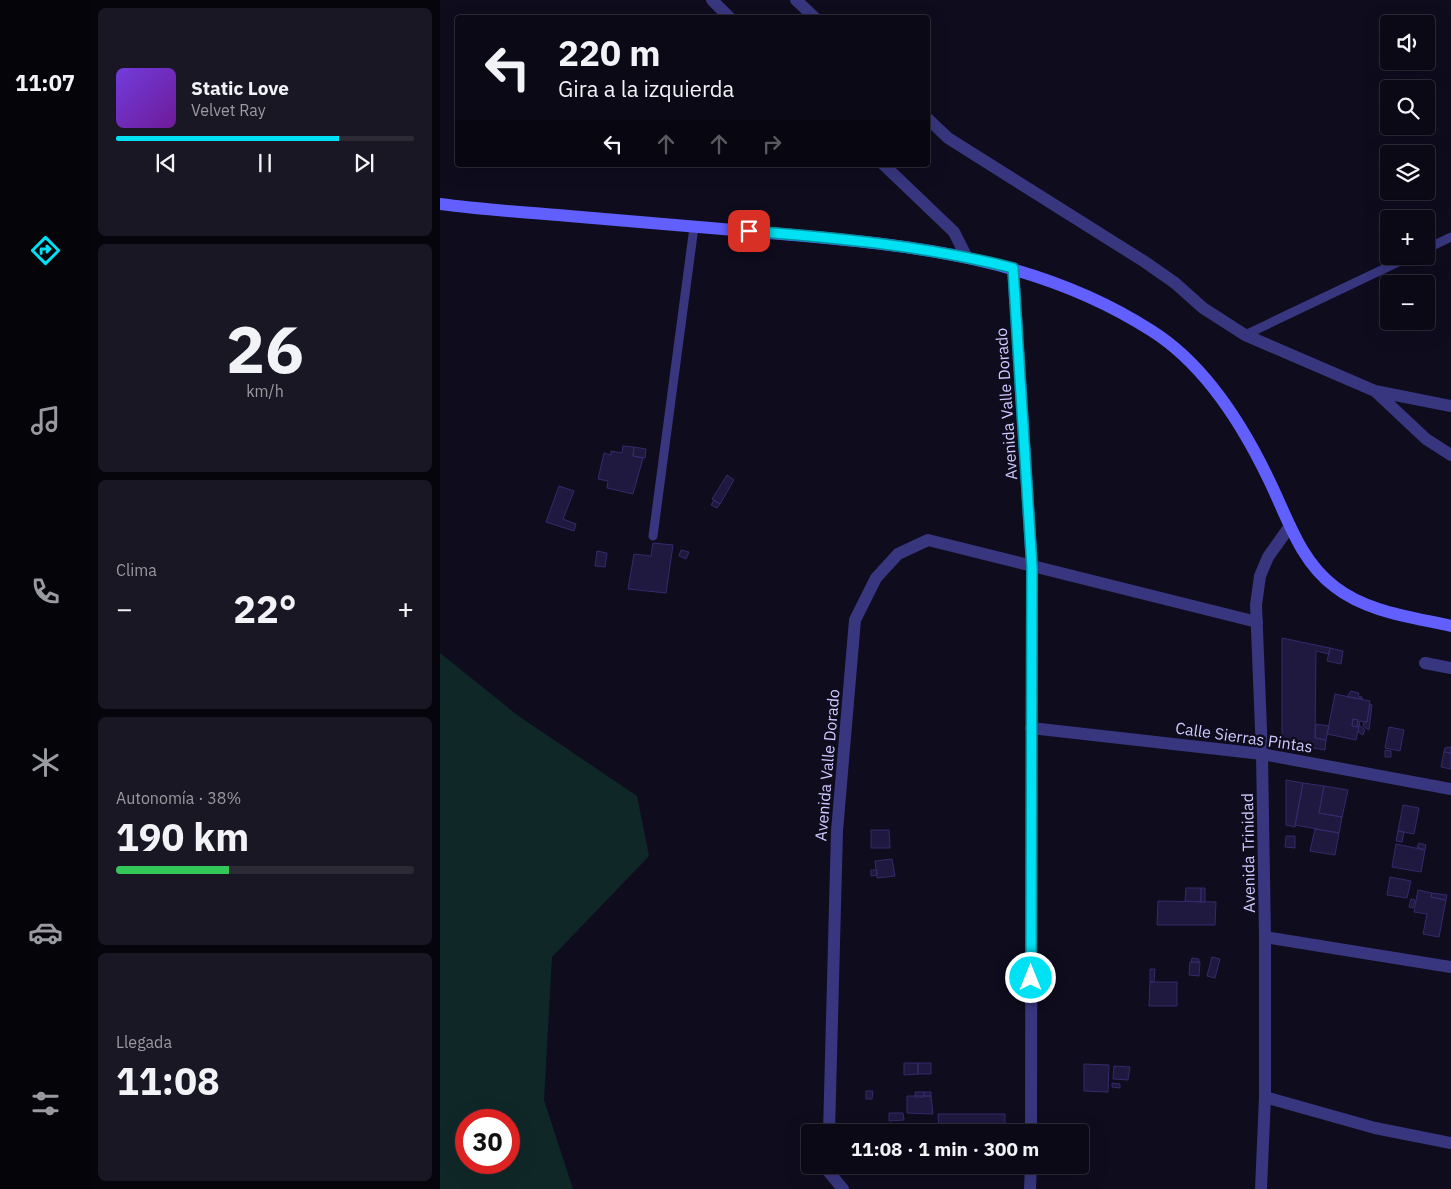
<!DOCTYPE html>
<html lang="es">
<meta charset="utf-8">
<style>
body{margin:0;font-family:"IBM Plex Sans",sans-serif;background:#191723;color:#f1f3f6;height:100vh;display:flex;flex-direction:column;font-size:19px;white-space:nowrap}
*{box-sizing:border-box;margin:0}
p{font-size:16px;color:#9a9aa1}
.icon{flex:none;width:28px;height:28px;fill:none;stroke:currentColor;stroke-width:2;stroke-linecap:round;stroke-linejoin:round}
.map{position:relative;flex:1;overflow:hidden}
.details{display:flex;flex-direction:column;gap:8px;padding:8px;background:#06050c;width:350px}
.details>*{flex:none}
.banner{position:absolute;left:15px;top:15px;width:475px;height:152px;border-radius:5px;box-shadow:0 5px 20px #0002,0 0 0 1px #2b2a35;background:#0b0916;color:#f1f3f6;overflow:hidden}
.tools{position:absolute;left:940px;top:15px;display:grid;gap:10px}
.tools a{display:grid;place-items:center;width:55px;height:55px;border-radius:5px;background:#0b0916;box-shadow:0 5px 20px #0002,0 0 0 1px #2b2a35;font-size:25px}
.speed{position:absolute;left:15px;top:1109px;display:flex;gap:10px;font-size:25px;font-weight:700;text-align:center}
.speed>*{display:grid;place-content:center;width:65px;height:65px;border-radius:50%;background:#0b0916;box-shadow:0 5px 20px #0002,0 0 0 1px #2b2a35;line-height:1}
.speed .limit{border:8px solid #d22;background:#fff;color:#111}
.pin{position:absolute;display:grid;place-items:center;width:42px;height:42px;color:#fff;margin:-21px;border-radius:10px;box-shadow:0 2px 8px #0006}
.me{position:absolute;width:55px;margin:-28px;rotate:0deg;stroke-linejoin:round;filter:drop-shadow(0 0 4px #0008)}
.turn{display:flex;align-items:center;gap:18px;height:105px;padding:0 20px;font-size:22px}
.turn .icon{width:65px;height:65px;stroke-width:2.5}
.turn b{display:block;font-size:35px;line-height:42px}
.lanes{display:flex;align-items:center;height:48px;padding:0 20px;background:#0003;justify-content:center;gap:25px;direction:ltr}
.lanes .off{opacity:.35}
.big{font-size:38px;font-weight:700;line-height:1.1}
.details .widget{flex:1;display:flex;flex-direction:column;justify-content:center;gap:8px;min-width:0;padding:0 18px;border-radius:8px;background:#191723}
.details .dial{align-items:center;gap:0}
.dial b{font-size:65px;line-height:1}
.song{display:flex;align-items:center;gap:15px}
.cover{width:60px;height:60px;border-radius:8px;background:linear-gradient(135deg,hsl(260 70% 55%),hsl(280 70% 35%))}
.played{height:5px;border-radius:2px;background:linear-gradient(90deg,#00e1f4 75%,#2b2a35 75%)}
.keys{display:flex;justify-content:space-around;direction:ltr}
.heat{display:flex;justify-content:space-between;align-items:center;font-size:28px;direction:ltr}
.charge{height:8px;border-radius:4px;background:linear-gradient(90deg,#34c759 38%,#2b2a35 0)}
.trip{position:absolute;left:361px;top:1124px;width:288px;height:50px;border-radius:5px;background:#0b0916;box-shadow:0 5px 20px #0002,0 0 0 1px #2b2a35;font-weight:700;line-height:50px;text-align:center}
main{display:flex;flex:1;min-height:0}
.tab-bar{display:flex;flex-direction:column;width:90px;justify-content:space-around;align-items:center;background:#040409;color:#9a9aa1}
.tab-bar .icon{width:35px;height:35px}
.tab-bar .on{color:#00e1f4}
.tab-bar b{font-size:22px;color:#f1f3f6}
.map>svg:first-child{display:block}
.green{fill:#0f2827;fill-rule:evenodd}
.building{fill:#1f183f;stroke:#352a6b;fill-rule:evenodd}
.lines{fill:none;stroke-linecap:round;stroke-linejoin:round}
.service{stroke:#38367e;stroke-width:9}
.minor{stroke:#38367e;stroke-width:12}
.tertiary{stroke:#38367e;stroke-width:12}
.secondary{stroke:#6160ff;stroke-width:12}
.route-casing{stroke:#00929f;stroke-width:12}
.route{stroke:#00e1f4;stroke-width:9}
.labels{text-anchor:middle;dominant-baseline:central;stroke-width:5;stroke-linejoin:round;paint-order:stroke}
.street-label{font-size:16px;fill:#cec9ff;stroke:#0f0c1e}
</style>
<main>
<nav class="tab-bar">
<b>11:07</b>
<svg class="icon on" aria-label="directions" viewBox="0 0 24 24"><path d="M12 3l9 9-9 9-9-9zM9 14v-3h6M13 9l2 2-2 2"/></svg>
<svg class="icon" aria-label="music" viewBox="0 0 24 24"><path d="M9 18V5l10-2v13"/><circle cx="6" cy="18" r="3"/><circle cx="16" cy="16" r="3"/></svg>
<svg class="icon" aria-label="phone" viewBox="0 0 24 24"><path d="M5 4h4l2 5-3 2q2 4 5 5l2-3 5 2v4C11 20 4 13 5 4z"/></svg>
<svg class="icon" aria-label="climate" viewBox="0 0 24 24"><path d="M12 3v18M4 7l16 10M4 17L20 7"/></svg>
<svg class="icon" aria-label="car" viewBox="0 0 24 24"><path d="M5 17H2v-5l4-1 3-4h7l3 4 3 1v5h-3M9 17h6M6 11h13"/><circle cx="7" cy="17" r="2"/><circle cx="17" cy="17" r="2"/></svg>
<svg class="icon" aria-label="filters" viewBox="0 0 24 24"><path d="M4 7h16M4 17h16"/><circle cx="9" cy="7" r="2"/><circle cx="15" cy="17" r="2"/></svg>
</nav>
<section class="details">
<div class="widget">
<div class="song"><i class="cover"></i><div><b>Static Love</b><p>Velvet Ray</p></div></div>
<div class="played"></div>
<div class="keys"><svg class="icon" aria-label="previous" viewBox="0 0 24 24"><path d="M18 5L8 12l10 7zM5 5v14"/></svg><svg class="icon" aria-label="pause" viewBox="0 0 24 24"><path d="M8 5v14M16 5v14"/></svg><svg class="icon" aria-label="next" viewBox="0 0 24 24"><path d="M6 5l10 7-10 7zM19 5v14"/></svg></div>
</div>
<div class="widget dial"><b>26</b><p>km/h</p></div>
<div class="widget"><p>Clima</p>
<div class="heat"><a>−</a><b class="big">22°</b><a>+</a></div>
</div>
<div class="widget"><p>Autonomía · 38%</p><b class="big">190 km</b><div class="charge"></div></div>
<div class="widget"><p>Llegada</p><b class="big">11:08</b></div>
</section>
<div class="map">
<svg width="1011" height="1189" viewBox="0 0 1011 1189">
<rect width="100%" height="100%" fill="#0f0c1e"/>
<path class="green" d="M 0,653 L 77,715 L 197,796 L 209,856 L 112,957 L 104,1100 L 133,1189 L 0,1189 ZM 26,1120 L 69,1120 L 69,1162 L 26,1162 Z"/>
<path class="building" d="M 183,446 L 194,447 L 193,456 L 203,458 L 193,494 L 167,488 L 168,481 L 158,479 L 164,453 L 171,455 L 171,451 L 182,453 Z
M 194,447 L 206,449 L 205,458 L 193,456 Z
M 287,475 L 294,480 L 280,504 L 272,499 Z
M 119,486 L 134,491 L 123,519 L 136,524 L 134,531 L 106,522 Z
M 274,500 L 280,504 L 277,508 L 271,505 Z
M 213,543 L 233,545 L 226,593 L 188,589 L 194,554 L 211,556 Z
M 241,550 L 249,552 L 246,559 L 239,556 Z
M 157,551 L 167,553 L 165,567 L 155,566 Z
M 842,638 L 890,648 L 889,654 L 876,651 L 875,738 L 886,740 L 885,750 L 842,743 Z
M 890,648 L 903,651 L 901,664 L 887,661 Z
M 911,691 L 919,693 L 918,696 L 922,697 L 922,699 L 907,697 Z
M 895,694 L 930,701 L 927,722 L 920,721 L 916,740 L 887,734 ZM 913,719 L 918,720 L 917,727 L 912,726 Z
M 930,704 L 932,705 L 929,730 L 923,726 L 924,722 L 927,722 Z
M 913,719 L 918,720 L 917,727 L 912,726 Z
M 876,724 L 889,726 L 886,740 L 875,738 Z
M 919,725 L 925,730 L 923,735 L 918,732 Z
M 949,727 L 964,730 L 960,751 L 945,748 Z
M 1009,747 L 1011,747 L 1011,753 L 1004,752 L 1005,748 Z
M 945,750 L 951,751 L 951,757 L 945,757 Z
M 1004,752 L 1011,753 L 1011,769 L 1001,767 Z
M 846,780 L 863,783 L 855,827 L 846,825 Z
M 863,783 L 884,786 L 879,813 L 902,817 L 899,833 L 855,825 Z
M 884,786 L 908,790 L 902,817 L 879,813 Z
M 963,805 L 979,808 L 974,834 L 958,831 Z
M 875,829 L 899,833 L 895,855 L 870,851 Z
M 431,830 L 449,830 L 450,848 L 431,848 Z
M 958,831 L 964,832 L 962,842 L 956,841 Z
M 846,836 L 855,836 L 855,848 L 845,847 Z
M 979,843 L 986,845 L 985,850 L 977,847 Z
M 956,844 L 985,850 L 981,872 L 952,867 Z
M 452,859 L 455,876 L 437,878 L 435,861 Z
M 431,870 L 437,870 L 437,875 L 431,876 Z
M 950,877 L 971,881 L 967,898 L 947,895 Z
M 746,888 L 761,888 L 761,902 L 745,901 Z
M 761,888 L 765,888 L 765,902 L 761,902 Z
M 978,890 L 992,893 L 991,897 L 1006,900 L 999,937 L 983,934 L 987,914 L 974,912 Z
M 992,893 L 1007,895 L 1006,900 L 991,897 Z
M 971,899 L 975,900 L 973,908 L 969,907 Z
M 718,901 L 776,902 L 775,925 L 717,925 Z
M 772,957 L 780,959 L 775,978 L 767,976 Z
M 752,958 L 759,959 L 759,962 L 751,962 Z
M 750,962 L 760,962 L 759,976 L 749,975 Z
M 710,969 L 715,969 L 714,982 L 710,982 Z
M 710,982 L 737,982 L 737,1006 L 709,1006 Z
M 464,1063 L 478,1063 L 478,1074 L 464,1075 Z
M 478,1063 L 491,1063 L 491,1074 L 478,1074 Z
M 644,1064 L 669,1065 L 668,1092 L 644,1091 Z
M 674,1066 L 690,1067 L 688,1080 L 673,1079 Z
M 672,1083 L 680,1084 L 680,1088 L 672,1087 Z
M 426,1091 L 433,1091 L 432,1099 L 426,1099 Z
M 475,1092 L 484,1092 L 484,1097 L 475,1097 Z
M 484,1092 L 491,1092 L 491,1096 L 484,1096 Z
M 467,1096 L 491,1096 L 493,1114 L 467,1113 Z
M 449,1113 L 463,1113 L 464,1120 L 449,1121 Z
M 498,1114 L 565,1114 L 565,1132 L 499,1132 Z
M 498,1165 L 524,1165 L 524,1172 L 498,1171 Z"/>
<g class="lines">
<path class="service" d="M 986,249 L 1011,237
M 805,335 L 971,256
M 213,536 L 254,227"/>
<path class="minor" d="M 272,0 L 290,18
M 356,0 L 375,18
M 488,119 L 508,138 L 705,262 L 735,283 L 763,308 L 805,335 L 935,391 L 1011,406
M 444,165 L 514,232 L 526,256
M 573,268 L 592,567 L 591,1132
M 935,391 L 986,439 L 1011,455
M 985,663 L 1011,668
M 591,728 L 822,754 L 1011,789
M 825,937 L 1011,967
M 825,1097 L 935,1128 L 1011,1143
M 389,1132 L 397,831 L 415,620 L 436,578 L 458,554 L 488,540 L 817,622
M 388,1165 L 388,1171 L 403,1189
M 590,1189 L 591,1165"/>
<path class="tertiary" d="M 821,1189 L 825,1097 L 825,937 L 822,754 L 816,605 L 820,576 L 828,557 L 850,526"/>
<path class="secondary" d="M 0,204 C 43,210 86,212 129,216 C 200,222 270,228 341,234 C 472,245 599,258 712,331 C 764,364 802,424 828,478 C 847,516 859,560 895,587 C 927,612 972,617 1011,626"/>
</g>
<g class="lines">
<defs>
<path id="route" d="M 309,231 C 398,238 487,246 573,268 L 592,567 L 591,978"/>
</defs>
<use href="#route" class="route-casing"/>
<use href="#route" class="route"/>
</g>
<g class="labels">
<g class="street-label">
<text transform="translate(566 404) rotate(-94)">Avenida Valle Dorado</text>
<text transform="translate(804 737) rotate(8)">Calle Sierras Pintas</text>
<text transform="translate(387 765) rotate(-85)">Avenida Valle Dorado</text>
<text transform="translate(808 853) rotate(-91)">Avenida Trinidad</text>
</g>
</g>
</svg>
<div class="tools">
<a><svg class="icon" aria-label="sound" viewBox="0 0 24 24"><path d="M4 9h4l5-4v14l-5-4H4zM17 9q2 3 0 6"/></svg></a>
<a><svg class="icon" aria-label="search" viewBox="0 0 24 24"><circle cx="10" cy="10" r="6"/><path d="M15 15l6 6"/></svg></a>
<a><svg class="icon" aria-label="layers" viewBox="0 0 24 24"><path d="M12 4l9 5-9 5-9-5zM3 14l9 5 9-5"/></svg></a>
<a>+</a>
<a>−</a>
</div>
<div class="speed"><div class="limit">30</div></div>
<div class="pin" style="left:309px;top:231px;background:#d93025"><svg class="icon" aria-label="arrive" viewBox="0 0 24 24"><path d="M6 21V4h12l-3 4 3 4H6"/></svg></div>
<svg class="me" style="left:591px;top:978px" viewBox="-20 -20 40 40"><circle r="17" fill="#00e1f4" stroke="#fff" stroke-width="3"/><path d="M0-11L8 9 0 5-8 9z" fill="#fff"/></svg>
<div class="trip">11:08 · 1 min · 300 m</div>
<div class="banner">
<div class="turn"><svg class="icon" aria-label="left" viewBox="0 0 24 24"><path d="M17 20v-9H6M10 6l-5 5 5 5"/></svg><div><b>220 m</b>Gira a la izquierda</div></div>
<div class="lanes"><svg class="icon" aria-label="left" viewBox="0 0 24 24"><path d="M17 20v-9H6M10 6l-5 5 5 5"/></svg><svg class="icon off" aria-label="ahead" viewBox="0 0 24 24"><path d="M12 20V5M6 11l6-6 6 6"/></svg><svg class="icon off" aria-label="ahead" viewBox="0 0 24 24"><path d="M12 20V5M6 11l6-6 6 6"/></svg><svg class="icon off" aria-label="right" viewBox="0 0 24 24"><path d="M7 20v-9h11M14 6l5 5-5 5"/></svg></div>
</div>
</div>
</main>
